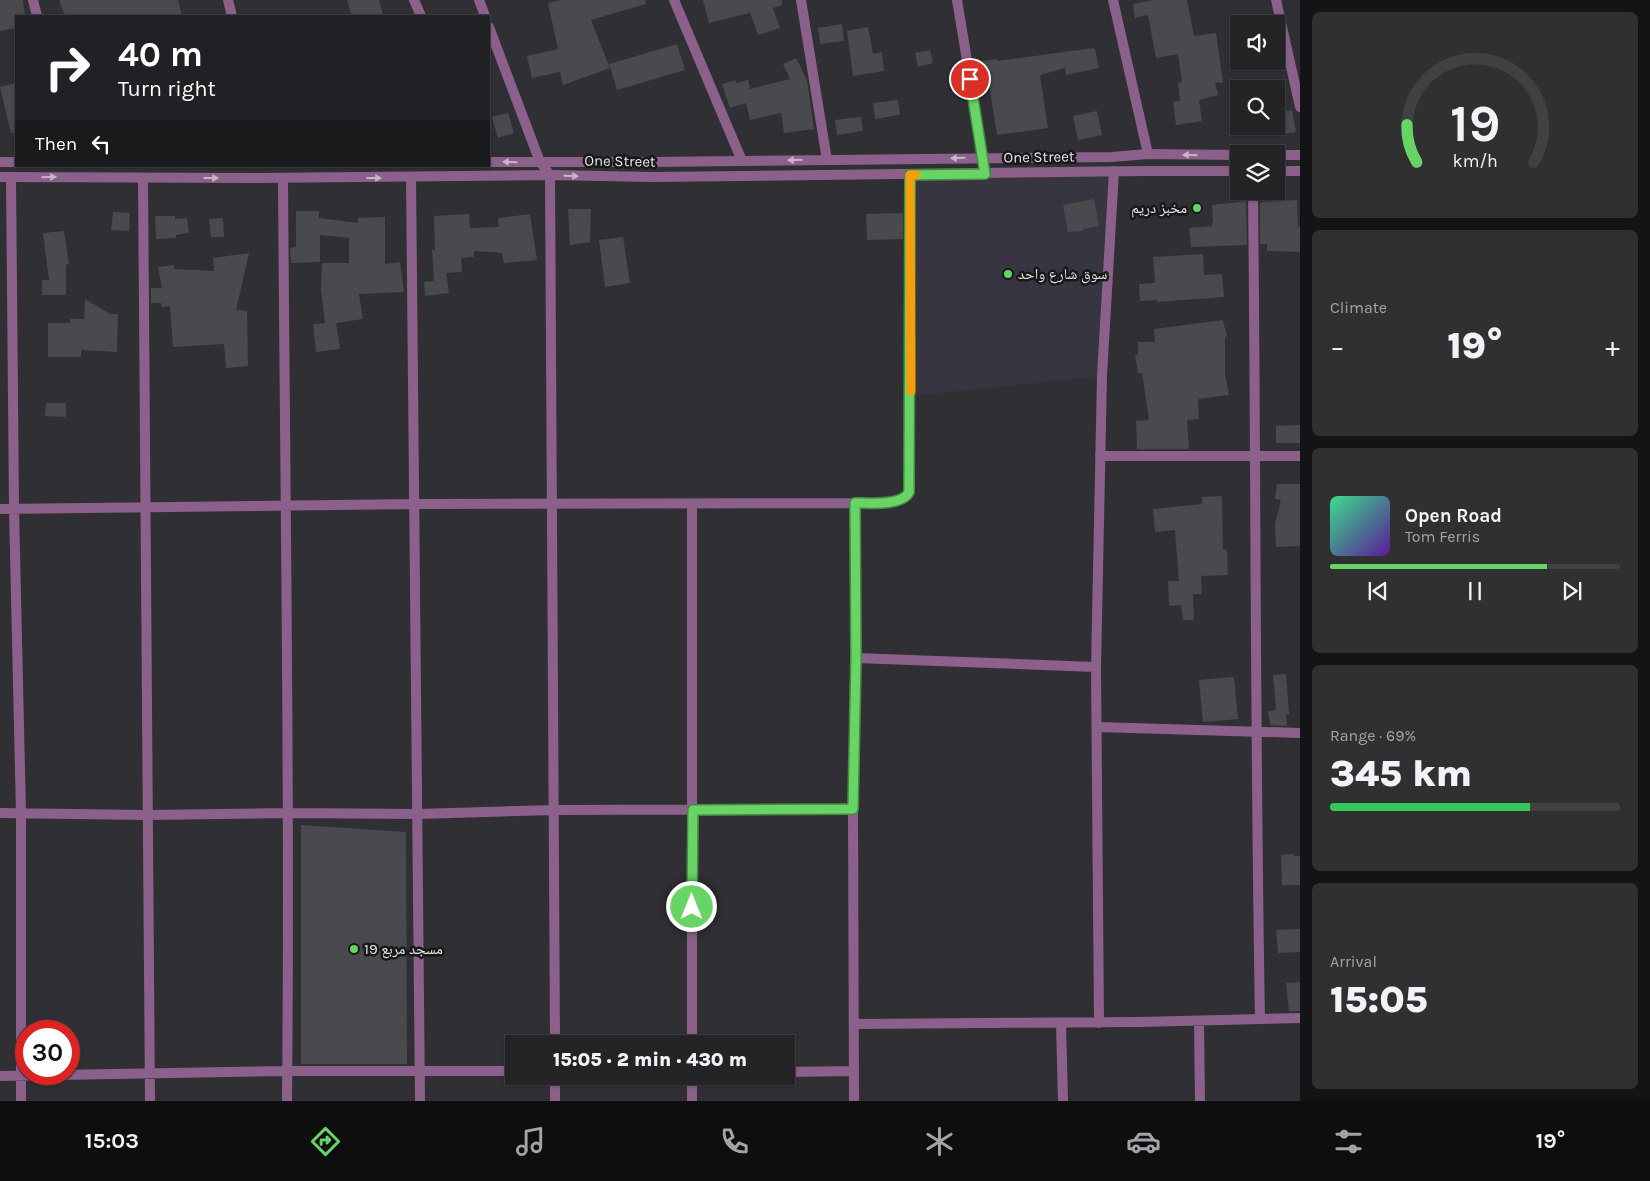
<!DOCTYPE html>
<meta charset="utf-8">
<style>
body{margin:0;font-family:Karla,"Noto Naskh Arabic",sans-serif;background:#302f32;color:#f1f3f6;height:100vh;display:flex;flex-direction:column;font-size:19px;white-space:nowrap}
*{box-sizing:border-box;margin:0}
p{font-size:16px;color:#a3a4a7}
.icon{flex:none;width:28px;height:28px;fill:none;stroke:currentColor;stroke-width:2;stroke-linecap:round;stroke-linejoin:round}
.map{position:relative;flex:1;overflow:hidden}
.panel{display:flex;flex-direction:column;gap:12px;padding:12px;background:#141315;width:350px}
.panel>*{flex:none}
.hud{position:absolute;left:15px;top:15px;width:475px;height:152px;border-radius:0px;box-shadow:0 1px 4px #0004,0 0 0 1px #414043;background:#202124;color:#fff;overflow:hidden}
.tools{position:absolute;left:1230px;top:15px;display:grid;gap:10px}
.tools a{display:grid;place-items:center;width:55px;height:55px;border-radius:0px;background:#242326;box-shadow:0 1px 4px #0004,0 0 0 1px #414043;font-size:25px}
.speed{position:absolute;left:15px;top:1020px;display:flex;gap:10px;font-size:25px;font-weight:700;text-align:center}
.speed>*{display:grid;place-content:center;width:65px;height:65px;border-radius:50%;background:#242326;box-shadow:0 1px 4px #0004,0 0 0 1px #414043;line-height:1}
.speed .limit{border:8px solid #d22;background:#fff;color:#111}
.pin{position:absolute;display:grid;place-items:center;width:42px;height:42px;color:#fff;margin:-21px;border:2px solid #fff;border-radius:50%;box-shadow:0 1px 5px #0007}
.me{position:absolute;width:55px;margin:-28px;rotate:0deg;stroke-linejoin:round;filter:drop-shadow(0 0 4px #0008)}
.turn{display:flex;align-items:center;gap:18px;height:105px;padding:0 20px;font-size:22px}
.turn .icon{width:65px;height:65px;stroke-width:2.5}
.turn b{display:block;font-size:35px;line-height:42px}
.then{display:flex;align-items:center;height:48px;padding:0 20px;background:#0003;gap:10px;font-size:19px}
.big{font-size:38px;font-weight:800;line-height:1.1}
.panel .tile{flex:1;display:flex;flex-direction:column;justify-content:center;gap:8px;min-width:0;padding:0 18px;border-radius:8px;background:#302f32}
.panel .dial{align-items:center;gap:0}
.dial svg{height:130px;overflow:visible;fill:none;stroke:#414043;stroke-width:7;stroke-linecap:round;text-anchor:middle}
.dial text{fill:#f1f3f6;stroke:none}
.song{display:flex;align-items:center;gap:15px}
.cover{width:60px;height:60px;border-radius:8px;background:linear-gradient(135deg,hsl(150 70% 55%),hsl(270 70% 35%))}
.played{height:5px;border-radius:2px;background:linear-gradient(90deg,#68d465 75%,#414043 75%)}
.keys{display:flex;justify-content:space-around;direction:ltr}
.heat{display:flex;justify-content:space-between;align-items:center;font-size:28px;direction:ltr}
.charge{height:8px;border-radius:4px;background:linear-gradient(90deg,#34c759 69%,#414043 0)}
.trip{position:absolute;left:505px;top:1035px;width:290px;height:50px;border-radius:0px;background:#242326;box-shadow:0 1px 4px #0004,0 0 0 1px #414043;font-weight:800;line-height:50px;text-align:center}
.tabs{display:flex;height:80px;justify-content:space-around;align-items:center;background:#0e0e0f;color:#a3a4a7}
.tabs .icon{width:35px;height:35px}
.tabs .active{color:#68d465}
.tabs b{font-size:22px;color:#f1f3f6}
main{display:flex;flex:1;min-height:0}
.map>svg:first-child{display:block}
.built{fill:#37353f}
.building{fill:#484a4e}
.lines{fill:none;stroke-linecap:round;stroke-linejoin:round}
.minor{stroke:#8b618b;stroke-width:10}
.tertiary{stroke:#8b618b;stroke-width:10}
.oneway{fill:#c6b7c7}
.route-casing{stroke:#448a42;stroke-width:12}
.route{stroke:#68d465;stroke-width:9}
.slow{stroke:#f59e0b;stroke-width:9}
.poi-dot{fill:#68d465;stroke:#181719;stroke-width:2}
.labels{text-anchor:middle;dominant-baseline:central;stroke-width:5;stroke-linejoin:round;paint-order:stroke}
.street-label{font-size:15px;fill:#e6e6e8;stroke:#181719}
.poi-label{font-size:15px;fill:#e6e6e8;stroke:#181719;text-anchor:start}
</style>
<main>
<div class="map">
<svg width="1300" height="1101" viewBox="0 0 1300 1101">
<rect width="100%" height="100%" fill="#302f33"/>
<path class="built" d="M 1111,169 L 1102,376 L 911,396 L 910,172 Z"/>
<path class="building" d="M 0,0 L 23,0 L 25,16 L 16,16 L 16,28 L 0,31 Z
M 59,0 L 178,0 L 182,16 L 65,16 Z
M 347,0 L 379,0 L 383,16 L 352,16 Z
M 561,0 L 645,0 L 646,4 L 591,20 L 610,68 L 563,85 L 560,72 L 532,78 L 527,56 L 558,49 L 548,3 Z
M 703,0 L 782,0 L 782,5 L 773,8 L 780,28 L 758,35 L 750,13 L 709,23 Z
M 1153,0 L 1187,0 L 1194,36 L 1216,33 L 1223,82 L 1215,83 L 1218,95 L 1199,100 L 1202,121 L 1176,125 L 1173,102 L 1180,101 L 1178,83 L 1182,82 L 1178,54 L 1156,58 L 1148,15 L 1135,18 L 1133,4 Z
M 842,24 L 844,41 L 820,44 L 818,28 Z
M 868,27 L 873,54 L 882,52 L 884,71 L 853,76 L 847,31 Z
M 677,44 L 685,70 L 617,90 L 609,64 Z
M 1093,48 L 1095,49 L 1099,68 L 1066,75 L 1065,68 L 1040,75 L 1048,128 L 997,135 L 989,84 L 987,84 L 983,61 L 997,59 L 997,61 Z
M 930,50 L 933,63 L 918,67 L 915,53 Z
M 796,58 L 807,80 L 814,129 L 784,133 L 781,113 L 750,120 L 746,103 L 730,108 L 722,84 L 735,80 L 736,83 L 748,80 L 750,89 L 790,79 L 783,64 Z
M 16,83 L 16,133 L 11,133 L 0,87 Z
M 898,100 L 900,115 L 875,119 L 873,103 Z
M 1292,110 L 1296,132 L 1279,135 L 1278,131 L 1276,131 L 1276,113 Z
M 1097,111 L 1102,135 L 1078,140 L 1073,116 Z
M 508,113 L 514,133 L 498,138 L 492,117 Z
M 861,117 L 863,131 L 837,135 L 835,120 Z
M 1094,199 L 1099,226 L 1083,229 L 1083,231 L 1068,232 L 1063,205 Z
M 1297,200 L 1298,227 L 1300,227 L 1300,252 L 1267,251 L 1267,244 L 1260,244 L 1260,202 Z
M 1246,201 L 1247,245 L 1191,247 L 1189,228 L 1212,226 L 1212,223 L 1213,222 L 1212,205 Z
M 568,209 L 591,209 L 590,242 L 570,245 Z
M 296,211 L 319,211 L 319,218 L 358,223 L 358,218 L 385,217 L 385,264 L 400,262 L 404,292 L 359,294 L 363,319 L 336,323 L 340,349 L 316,352 L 313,324 L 325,323 L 321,290 L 322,263 L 349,263 L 349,238 L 320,235 L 320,262 L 291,263 L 290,248 L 296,247 Z
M 113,212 L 130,213 L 129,231 L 111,230 Z
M 903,213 L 903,239 L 867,240 L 866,214 Z
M 469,214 L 470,228 L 499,227 L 498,218 L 530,214 L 537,260 L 504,263 L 502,253 L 474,251 L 474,257 L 461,258 L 462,272 L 446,273 L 449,293 L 425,296 L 424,282 L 434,281 L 432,250 L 435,250 L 434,216 Z
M 155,216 L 175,216 L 175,219 L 187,218 L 189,233 L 176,235 L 176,238 L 156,239 Z
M 223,218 L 224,237 L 211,237 L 209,219 Z
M 64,231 L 69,264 L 66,265 L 66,295 L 42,295 L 42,280 L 49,280 L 43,233 Z
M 623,237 L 630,283 L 605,287 L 599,240 Z
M 249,253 L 236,310 L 247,311 L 248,366 L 226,368 L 224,344 L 173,347 L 170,306 L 162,307 L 161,303 L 151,303 L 151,288 L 162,288 L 158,267 L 174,265 L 174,269 L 214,271 L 213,258 Z
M 1203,254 L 1204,275 L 1222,274 L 1224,297 L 1157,302 L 1157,300 L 1140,301 L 1139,284 L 1155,283 L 1153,257 Z
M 85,299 L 110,314 L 118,314 L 117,352 L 81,350 L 81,357 L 48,357 L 48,323 L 70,323 L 70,319 L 84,319 Z
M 1223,320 L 1227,337 L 1225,337 L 1225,373 L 1229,395 L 1198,399 L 1199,419 L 1187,420 L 1189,449 L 1137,449 L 1136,421 L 1149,420 L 1142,373 L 1138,373 L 1135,355 L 1138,355 L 1138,342 L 1155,342 L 1154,329 Z
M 46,403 L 66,403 L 66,417 L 45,416 Z
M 1300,425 L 1300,443 L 1276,443 L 1276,426 Z
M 1277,484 L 1300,484 L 1300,546 L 1276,547 L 1275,524 L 1281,500 L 1275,499 Z
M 1222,496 L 1223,550 L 1227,550 L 1228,575 L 1201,576 L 1202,594 L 1193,594 L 1194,620 L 1183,620 L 1181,605 L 1169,606 L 1168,581 L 1179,581 L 1175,530 L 1155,532 L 1153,509 L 1202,504 L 1202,497 Z
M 1286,674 L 1289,714 L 1286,715 L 1287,726 L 1270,725 L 1268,711 L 1276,710 L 1273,675 Z
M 1234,677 L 1238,719 L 1203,722 L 1199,680 Z
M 301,825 L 406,832 L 407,1064 L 301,1064 Z
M 1294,854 L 1294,856 L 1300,856 L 1300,885 L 1282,885 L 1281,855 Z
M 1300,929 L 1300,952 L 1278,953 L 1276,930 Z
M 1300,982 L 1300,1011 L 1289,1011 L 1286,983 Z"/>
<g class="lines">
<path class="minor" d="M 33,0 L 37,16
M 228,0 L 232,16
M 479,0 L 485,16
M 674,0 L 742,161
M 801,0 L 827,160
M 1113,0 L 1148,154
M 1276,0 L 1300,107
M 489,27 L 540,162 L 550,175 L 555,1044
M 11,177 L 14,509 L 21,813 L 21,1101
M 411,177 L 420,1101
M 143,178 L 150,1101
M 283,178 C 285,485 290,793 287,1101
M 1253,191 C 1256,467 1255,743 1260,1019
M 1100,456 L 1300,456
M 0,509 L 414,504 L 855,503 C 870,503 903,506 909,492 L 910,175
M 856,658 L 1096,667
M 1098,727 L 1300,733
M 0,813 L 148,815 L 289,813 L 418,814 L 554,810 L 853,809
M 1199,1021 L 1200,1101
M 1061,1023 L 1063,1101
M 1099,1023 L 1096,667 L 1102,376 L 1114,171
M 854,1024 L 1139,1022 L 1300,1018
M 692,1044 L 692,504
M 786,1072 L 854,1071
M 0,1076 L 287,1071 L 514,1071
M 555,1101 L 555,1076
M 692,1101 L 692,1076
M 854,1101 L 853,809 L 856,658 L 855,503"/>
<path class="tertiary" d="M 414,0 L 421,16
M 957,0 L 983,157
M 1276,155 L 1300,155
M 0,162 L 16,162
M 489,162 L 653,162 L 1112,157 L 1148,154 L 1239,155
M 1276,171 L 1300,171
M 0,177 L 257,178 L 550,175 L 652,177 L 1147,171 L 1239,171"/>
</g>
<defs><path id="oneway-solid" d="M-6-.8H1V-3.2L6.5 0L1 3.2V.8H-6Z" transform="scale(1.25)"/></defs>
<g class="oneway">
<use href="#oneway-solid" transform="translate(1190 155) rotate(-179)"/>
<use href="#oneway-solid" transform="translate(958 158) rotate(178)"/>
<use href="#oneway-solid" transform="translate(795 160) rotate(179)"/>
<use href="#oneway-solid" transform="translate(510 162) rotate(-179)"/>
<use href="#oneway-solid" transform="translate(571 176) rotate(1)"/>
<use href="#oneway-solid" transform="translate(49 177) rotate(-1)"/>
<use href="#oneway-solid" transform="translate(211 178)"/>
<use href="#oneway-solid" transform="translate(374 178)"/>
</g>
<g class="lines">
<defs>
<path id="route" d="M 692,907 L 693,810 L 853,809 L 856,658 L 855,503 C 869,503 903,506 909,492 L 910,175 L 985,174 L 970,79"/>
</defs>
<use href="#route" class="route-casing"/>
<use href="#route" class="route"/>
<path class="slow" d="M 911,391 L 910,175 L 916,175"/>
</g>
<g class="poi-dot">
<circle cx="1197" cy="208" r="5"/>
<circle cx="1008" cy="274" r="5"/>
<circle cx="354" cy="949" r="5"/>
</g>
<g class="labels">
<g class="street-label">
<text transform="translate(1039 157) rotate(-1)">One Street</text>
<text transform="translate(620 161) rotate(1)">One Street</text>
</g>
<g class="poi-label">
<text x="1187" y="208" text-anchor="end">مخبز دريم</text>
<text x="1018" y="274">سوق شارع واحد</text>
<text x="364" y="949">مسجد مربع 19</text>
</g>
</g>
</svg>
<div class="tools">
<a><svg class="icon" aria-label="sound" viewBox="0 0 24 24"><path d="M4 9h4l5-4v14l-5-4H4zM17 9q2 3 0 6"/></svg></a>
<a><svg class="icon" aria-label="search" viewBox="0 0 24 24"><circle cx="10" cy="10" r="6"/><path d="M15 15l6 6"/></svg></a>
<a><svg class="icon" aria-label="layers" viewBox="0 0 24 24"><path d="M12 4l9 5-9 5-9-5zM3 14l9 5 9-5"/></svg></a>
</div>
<div class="speed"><div class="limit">30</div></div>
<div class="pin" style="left:970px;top:79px;background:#d93025"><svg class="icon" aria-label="arrive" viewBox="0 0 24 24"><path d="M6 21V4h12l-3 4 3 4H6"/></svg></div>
<svg class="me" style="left:692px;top:907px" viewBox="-20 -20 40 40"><circle r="17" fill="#68d465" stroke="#fff" stroke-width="3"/><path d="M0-11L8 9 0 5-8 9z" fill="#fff"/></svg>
<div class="trip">15:05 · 2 min · 430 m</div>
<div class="hud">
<div class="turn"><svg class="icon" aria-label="right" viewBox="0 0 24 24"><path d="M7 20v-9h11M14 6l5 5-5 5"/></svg><div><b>40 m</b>Turn right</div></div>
<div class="then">Then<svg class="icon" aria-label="left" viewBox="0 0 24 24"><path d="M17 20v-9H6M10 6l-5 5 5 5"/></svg></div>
</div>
</div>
<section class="panel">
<div class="tile dial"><svg viewBox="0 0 100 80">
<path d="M14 69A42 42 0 1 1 86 69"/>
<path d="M14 69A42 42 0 0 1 8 46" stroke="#68d465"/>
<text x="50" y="56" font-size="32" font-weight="700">19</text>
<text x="50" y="72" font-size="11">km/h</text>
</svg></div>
<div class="tile"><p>Climate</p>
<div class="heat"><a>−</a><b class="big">19°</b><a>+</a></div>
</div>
<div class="tile">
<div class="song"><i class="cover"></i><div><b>Open Road</b><p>Tom Ferris</p></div></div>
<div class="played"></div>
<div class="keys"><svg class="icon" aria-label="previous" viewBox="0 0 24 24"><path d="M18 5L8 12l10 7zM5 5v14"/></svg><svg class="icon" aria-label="pause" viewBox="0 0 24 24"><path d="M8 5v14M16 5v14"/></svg><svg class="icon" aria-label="next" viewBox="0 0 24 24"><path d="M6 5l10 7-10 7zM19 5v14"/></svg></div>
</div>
<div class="tile"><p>Range · 69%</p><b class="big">345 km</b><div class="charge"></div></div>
<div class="tile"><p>Arrival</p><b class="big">15:05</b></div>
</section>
</main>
<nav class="tabs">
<b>15:03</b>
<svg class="icon active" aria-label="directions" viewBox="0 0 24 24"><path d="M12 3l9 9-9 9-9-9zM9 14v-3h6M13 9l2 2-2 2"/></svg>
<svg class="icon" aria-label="music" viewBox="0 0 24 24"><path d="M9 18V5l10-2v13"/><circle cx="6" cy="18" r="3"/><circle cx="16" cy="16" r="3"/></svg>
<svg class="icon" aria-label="phone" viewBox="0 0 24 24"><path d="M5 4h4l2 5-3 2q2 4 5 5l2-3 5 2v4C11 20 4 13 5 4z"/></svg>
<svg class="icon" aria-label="climate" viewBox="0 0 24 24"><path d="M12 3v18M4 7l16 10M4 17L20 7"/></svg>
<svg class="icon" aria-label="car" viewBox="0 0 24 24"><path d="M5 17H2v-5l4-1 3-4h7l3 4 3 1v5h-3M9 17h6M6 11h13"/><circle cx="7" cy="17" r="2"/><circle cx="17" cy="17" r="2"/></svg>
<svg class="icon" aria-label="filters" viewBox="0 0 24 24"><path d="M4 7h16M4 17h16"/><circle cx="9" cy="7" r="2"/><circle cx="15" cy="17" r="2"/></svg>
<b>19°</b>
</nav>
